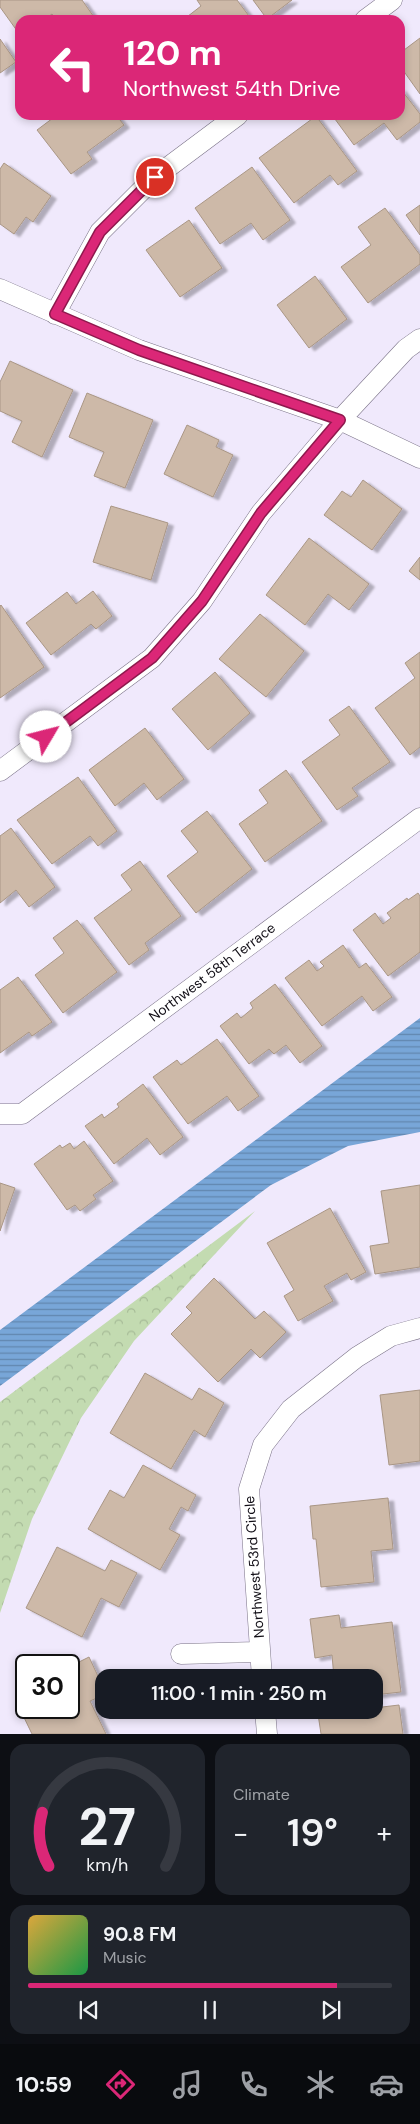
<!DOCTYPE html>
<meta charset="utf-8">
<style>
body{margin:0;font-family:"DM Sans",sans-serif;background:#20242c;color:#f1f3f6;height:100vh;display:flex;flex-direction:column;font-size:19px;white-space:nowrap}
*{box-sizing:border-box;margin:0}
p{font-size:16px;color:#9ea1a6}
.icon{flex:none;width:28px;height:28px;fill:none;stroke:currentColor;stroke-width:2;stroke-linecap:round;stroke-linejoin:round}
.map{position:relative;height:1734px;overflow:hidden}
.sheet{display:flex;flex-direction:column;gap:10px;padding:10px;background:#0d0f14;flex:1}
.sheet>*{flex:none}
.guide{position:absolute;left:15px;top:15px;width:390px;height:105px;border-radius:15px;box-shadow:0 2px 8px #0003;background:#db2777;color:#fff;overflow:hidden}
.speed{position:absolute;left:15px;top:1654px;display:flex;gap:10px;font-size:25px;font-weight:700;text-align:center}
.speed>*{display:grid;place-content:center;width:65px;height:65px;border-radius:50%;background:#171b24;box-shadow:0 2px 8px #0003;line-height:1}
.speed .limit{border:2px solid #111;border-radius:8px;background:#fff;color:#111}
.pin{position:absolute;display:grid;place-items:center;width:42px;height:42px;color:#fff;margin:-21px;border:2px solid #fff;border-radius:50%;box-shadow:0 1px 5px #0007}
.me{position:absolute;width:55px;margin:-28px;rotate:53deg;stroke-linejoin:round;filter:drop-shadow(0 0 4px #0008)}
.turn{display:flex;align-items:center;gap:18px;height:105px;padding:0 25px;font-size:22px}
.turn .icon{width:65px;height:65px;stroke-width:2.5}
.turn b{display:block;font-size:35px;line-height:42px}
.big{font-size:38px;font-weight:600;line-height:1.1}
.sheet .card{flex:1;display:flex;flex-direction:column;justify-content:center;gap:8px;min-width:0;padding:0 18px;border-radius:15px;background:#20242c}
.sheet .dial{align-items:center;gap:0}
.dial svg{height:130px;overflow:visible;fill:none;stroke:#363941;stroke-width:7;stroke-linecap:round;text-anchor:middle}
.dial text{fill:#f1f3f6;stroke:none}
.song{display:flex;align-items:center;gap:15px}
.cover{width:60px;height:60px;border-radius:8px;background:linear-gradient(135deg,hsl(40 70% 55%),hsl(140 70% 35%))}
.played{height:5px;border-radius:2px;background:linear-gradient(90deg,#db2777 85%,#363941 85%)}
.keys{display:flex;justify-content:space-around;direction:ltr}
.heat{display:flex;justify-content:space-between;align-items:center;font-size:28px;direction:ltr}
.sheet .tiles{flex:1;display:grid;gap:10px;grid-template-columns:1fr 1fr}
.card:last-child{grid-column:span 2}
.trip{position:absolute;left:95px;top:1669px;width:288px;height:50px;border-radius:15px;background:#171b24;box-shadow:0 2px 8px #0003;font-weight:600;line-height:50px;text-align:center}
.tab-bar{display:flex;height:80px;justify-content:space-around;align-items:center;background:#090b0e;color:#9ea1a6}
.tab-bar .icon{width:35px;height:35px}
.tab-bar .active{color:#db2777}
.tab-bar b{font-size:22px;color:#f1f3f6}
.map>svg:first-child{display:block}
.park{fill:url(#park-crowns)}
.water{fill:url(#water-rules)}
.building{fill:#cdb9a8;stroke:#a99685;filter:url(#shadow)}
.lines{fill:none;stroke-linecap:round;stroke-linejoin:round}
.minor-casing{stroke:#7b7388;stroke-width:21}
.minor{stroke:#fff;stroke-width:20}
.route-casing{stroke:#8e194d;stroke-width:12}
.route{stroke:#db2777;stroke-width:9}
.labels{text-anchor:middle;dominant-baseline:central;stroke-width:5;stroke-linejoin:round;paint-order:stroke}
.street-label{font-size:14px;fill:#100d15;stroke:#fff}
</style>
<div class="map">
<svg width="420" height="1734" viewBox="0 0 420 1734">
<defs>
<pattern id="park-crowns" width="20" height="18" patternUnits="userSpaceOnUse" patternTransform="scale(1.25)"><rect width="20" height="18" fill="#c3dbb1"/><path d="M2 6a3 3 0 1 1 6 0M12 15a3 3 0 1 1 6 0" fill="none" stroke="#a6bb97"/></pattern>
<pattern id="water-rules" width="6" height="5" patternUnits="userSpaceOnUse" patternTransform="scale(1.25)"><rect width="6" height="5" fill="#78a6d8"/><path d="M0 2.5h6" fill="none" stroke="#6186ae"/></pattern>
<filter id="shadow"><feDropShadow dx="5.5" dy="3" stdDeviation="1" flood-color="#0004"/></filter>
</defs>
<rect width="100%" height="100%" fill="#f0e9fc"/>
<path class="park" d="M 255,1211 L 134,1341 L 81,1418 L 32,1519 L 0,1613 L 0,1402 Z"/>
<path class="water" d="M 420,1018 L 420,1132 L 348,1146 L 271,1185 L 0,1386 L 0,1330 Z"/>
<path class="building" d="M 0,0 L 82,0 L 94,17 L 89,20 L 56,20 L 52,14 L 44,20 L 20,20 L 20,35 L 0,7 Z
M 197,0 L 237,0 L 252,20 L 183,20 L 201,6 Z
M 253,0 L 292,0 L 267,19 Z
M 420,38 L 420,94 L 400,66 L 400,53 Z
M 0,39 L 16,62 L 0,73 Z
M 400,88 L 420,114 L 420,122 L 397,140 L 384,123 L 354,145 L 332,115 L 400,115 Z
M 57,115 L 116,115 L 124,125 L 87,152 L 92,159 L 71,174 L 37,130 Z
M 316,116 L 357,171 L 338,185 L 330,175 L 294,203 L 259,158 Z
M 4,163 L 51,196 L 33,222 L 26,217 L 14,234 L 0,224 L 0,169 Z
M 252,167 L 290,220 L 263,240 L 251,223 L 220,244 L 195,208 Z
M 420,205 L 420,235 L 406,215 Z
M 385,208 L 420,255 L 420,264 L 368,303 L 341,267 L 371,245 L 358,227 Z
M 189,220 L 222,268 L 180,297 L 146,250 Z
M 315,276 L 347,319 L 309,348 L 277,305 Z
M 10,361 L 73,390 L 42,457 L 12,442 L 22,421 L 0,411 L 0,382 Z
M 87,393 L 153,420 L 125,488 L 94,476 L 104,452 L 69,437 Z
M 187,425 L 219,440 L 216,447 L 233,455 L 213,497 L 164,474 Z
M 363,480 L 402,509 L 372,550 L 324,515 L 342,491 L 351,497 Z
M 111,506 L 168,523 L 151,580 L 93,562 Z
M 309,538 L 369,584 L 349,610 L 328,594 L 305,625 L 266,595 Z
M 420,557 L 420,580 L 409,571 Z
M 93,591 L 112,616 L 96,629 L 91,624 L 51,655 L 26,623 L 67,592 L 76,604 Z
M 1,605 L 44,667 L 0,698 L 0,606 Z
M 260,614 L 304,651 L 266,697 L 219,659 Z
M 420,652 L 420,747 L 410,755 L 375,708 L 415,678 L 405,663 Z
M 215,672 L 250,713 L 208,750 L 172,709 Z
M 349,706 L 390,762 L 352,788 L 358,796 L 337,810 L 302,762 L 340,735 L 329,720 Z
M 145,728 L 184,779 L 157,800 L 144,783 L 115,806 L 89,770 Z
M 286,770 L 322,821 L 265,862 L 239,824 L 268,803 L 259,790 Z
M 78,777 L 117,831 L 98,846 L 90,836 L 52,864 L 17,820 Z
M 207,811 L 252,869 L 196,913 L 167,876 L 198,852 L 181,831 Z
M 11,828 L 55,887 L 29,907 L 16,890 L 0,903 L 0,836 Z
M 140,861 L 181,916 L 145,943 L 149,950 L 129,965 L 94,918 L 132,890 L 121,875 Z
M 418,893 L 420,896 L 420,952 L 388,976 L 353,930 L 375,913 L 383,924 L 391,918 L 387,913 L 407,898 L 408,900 Z
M 77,920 L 117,972 L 63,1013 L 35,975 L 64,953 L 53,938 Z
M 343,945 L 359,968 L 366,963 L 392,997 L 373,1011 L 362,996 L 322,1026 L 285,978 L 309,960 L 317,971 L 324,966 L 320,962 Z
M 18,977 L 52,1022 L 32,1036 L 29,1032 L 0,1053 L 0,990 Z
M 275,984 L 322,1046 L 300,1063 L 286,1045 L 274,1054 L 269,1049 L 249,1064 L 220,1026 L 237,1013 L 241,1018 L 253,1008 L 250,1003 Z
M 217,1039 L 259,1096 L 238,1111 L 227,1096 L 188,1124 L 153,1077 L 177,1060 L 181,1065 Z
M 143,1084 L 183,1137 L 160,1155 L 147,1138 L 114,1164 L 85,1126 L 102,1114 L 104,1118 L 119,1107 L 117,1104 Z
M 84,1141 L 113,1181 L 93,1195 L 96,1199 L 80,1211 L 75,1205 L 67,1210 L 34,1164 L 60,1145 L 62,1148 L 70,1143 L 74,1149 Z
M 0,1183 L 15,1188 L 0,1231 Z
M 420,1185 L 420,1267 L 375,1274 L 370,1246 L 389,1243 L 381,1191 Z
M 330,1208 L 366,1272 L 351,1280 L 347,1273 L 324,1286 L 333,1301 L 298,1321 L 284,1296 L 294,1290 L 267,1243 Z
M 214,1278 L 255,1319 L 264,1311 L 286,1332 L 260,1358 L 251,1349 L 218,1382 L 171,1334 L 192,1313 L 186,1307 Z
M 145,1373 L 192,1400 L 199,1388 L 224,1403 L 205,1437 L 194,1430 L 171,1469 L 110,1433 Z
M 420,1390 L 420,1461 L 389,1465 L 380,1395 Z
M 143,1465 L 196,1495 L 188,1511 L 181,1507 L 169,1529 L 180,1535 L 160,1570 L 88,1529 L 110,1490 L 124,1498 Z
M 388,1498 L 393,1549 L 371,1551 L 374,1582 L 321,1587 L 316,1539 L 313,1539 L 310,1506 Z
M 57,1547 L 105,1571 L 111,1560 L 137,1573 L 119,1607 L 101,1598 L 82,1637 L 26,1608 Z
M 339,1615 L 341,1628 L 392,1622 L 401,1692 L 374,1695 L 374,1678 L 334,1678 L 332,1655 L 315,1658 L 310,1619 Z
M 89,1657 L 104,1689 L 104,1695 L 90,1701 L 106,1734 L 32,1734 L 17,1703 L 26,1698 L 26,1708 L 69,1708 L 69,1667 Z
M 399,1705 L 403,1734 L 321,1734 L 318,1714 L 374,1710 L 374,1708 Z"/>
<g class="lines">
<defs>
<path id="minor" d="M 365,20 L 392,0
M 0,289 L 139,350 L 340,420 L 420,458
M 55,314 L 100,232 L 155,177 L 238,115
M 0,771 L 152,658 L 202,601 L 261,513 L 340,420 L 406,349 L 420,339
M 0,1114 L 22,1114 L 420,818
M 181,1654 L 260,1652
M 262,1678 L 249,1489 L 263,1445 L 291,1409 L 357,1357 L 391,1336 L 420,1328
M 265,1710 L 267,1734"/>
</defs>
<use href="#minor" class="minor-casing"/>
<use href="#minor" class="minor"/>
</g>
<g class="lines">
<defs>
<path id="route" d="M 46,737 L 152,658 L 202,601 L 261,513 L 340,420 L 139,350 L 55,314 L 100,232 L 155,177"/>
</defs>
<use href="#route" class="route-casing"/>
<use href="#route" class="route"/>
</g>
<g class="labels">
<g class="street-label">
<text transform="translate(212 972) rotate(-37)">Northwest 58th Terrace</text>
<text transform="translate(254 1567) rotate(-94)">Northwest 53rd Circle</text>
</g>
</g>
</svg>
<div class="speed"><div class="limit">30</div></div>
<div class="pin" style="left:155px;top:177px;background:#d93025"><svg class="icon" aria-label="arrive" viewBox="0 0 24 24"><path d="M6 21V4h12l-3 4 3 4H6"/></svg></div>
<svg class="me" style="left:46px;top:737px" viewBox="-20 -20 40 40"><circle r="19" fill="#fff"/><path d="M0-13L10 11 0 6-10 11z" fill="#db2777"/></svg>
<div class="trip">11:00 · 1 min · 250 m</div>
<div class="guide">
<div class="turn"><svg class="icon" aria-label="left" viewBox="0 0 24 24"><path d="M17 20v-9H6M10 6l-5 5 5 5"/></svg><div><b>120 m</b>Northwest 54th Drive</div></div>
</div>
</div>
<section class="sheet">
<div class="tiles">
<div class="card dial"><svg viewBox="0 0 100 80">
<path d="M14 69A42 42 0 1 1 86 69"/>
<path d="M14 69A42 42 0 0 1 10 36" stroke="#db2777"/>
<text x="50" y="56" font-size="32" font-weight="700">27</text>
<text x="50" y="72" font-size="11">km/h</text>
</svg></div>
<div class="card"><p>Climate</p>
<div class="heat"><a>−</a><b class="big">19°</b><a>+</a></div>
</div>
<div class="card">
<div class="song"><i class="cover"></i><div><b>90.8 FM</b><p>Music</p></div></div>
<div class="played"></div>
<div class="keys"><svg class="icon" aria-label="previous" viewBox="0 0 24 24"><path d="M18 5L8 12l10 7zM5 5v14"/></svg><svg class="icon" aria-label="pause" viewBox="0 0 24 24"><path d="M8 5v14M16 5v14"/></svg><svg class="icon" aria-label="next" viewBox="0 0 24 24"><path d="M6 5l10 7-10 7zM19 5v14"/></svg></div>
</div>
</div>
</section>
<nav class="tab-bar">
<b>10:59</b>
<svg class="icon active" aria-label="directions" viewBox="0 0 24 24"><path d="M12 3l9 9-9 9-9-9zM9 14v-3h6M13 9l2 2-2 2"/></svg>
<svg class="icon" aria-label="music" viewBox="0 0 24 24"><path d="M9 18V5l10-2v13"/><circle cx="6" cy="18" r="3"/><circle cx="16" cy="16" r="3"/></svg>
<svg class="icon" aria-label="phone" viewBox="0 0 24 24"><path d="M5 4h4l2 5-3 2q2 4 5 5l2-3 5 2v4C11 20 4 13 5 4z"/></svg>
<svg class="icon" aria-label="climate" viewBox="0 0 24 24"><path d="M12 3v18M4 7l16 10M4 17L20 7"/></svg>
<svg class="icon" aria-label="car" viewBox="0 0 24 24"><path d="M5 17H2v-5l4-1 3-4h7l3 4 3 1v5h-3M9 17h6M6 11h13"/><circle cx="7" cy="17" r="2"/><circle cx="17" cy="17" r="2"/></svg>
</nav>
